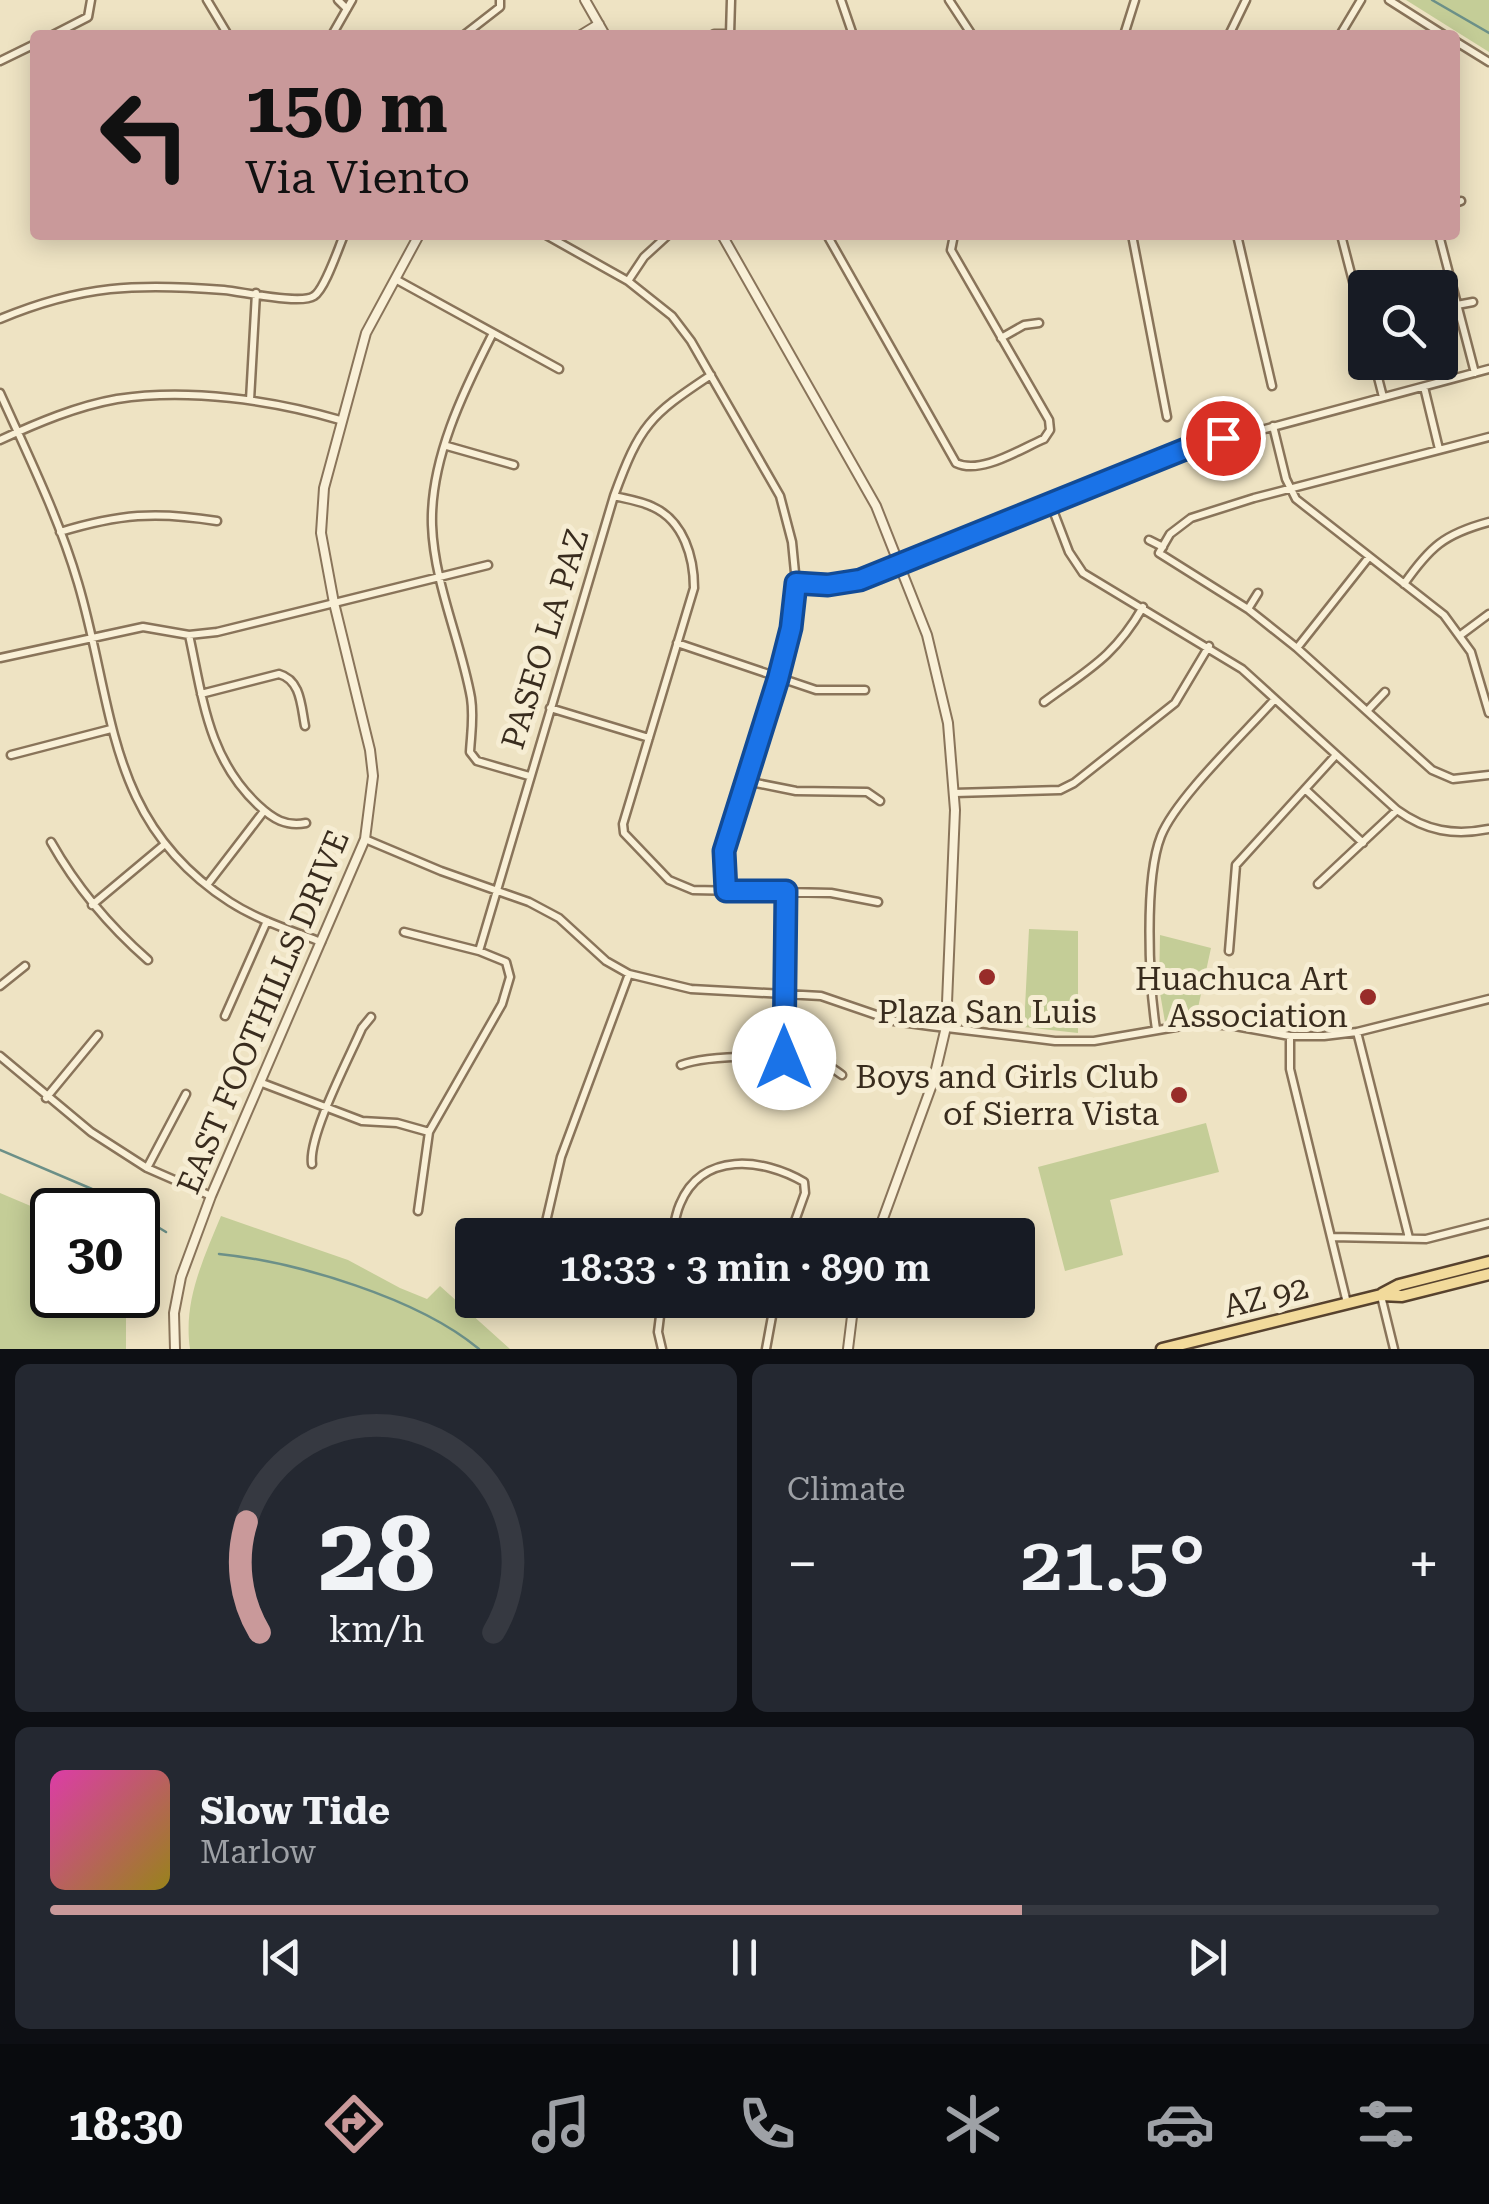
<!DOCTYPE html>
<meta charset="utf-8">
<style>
body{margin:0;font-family:"Roboto Serif",serif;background:#242831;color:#f1f3f6;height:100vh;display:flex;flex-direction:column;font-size:38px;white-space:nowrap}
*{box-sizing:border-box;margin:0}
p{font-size:32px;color:#9ea1a6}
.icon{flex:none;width:55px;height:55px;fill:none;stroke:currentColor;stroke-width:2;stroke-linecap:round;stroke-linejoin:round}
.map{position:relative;height:1349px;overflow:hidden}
.sheet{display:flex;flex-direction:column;gap:15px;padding:15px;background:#0d0f14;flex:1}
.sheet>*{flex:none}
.hud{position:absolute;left:30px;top:30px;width:1430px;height:210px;border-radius:10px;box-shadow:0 5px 25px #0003;background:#c9999a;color:#111;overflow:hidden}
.buttons{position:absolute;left:1348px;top:270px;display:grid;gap:20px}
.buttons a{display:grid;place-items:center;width:110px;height:110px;border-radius:10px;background:#171b24;box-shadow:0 5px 25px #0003;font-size:50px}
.speed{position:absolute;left:30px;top:1188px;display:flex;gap:20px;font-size:50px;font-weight:700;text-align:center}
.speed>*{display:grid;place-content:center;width:130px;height:130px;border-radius:50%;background:#171b24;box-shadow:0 5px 25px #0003;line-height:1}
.speed .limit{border:5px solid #111;border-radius:15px;background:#fff;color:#111}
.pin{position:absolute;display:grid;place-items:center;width:85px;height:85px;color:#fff;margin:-42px;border:5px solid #fff;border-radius:50%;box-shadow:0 2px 10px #0007}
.me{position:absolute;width:110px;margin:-55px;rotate:0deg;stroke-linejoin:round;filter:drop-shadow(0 0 8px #0008)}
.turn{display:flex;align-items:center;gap:35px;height:210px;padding:0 50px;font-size:45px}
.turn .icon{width:130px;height:130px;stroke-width:2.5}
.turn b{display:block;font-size:70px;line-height:85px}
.big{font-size:75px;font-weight:600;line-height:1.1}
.sheet .tile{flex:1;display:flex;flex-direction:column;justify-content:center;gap:15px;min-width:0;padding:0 35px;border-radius:15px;background:#242831}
.sheet .dial{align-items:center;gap:0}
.dial svg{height:260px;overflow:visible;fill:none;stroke:#363941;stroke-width:7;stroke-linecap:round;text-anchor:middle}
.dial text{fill:#f1f3f6;stroke:none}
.song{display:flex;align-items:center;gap:30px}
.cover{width:120px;height:120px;border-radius:15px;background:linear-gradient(135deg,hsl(320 70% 55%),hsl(50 70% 35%))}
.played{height:10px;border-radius:5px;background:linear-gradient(90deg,#c9999a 70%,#363941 70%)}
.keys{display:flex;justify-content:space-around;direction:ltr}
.heat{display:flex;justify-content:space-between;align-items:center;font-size:55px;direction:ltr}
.sheet .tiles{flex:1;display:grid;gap:15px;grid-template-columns:1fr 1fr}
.tile:last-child{grid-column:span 2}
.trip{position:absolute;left:455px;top:1218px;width:580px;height:100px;border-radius:10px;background:#171b24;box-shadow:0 5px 25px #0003;font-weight:600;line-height:100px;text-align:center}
.tab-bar{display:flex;height:160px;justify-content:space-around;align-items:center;background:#090b0e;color:#9ea1a6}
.tab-bar .icon{width:70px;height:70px}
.tab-bar .current{color:#c9999a}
.tab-bar b{font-size:45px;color:#f1f3f6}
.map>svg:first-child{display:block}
.green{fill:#c4cd97}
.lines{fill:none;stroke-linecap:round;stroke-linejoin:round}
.stream{stroke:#6c9088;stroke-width:2.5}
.minor-casing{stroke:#89745a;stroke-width:11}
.tertiary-casing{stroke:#89745a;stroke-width:12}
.primary-casing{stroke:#57422e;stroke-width:15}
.minor{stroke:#f9f0d7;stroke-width:6}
.tertiary{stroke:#f9f0d7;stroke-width:8}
.primary{stroke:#f2da9b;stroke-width:10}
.route-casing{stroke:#114b97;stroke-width:25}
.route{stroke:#1a73e8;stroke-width:18}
.poi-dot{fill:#982c29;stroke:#f6edd3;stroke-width:4}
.labels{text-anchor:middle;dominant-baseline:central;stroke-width:10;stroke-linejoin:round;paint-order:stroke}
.street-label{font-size:32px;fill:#392c1e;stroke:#f6edd3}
.poi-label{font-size:32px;fill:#392c1e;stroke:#f6edd3;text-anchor:end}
</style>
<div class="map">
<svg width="1489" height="1349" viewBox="0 0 1489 1349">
<rect width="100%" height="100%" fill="#eee3c3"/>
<path class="green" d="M 1406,0 L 1489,0 L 1489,52 Z
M 1029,929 L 1078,931 L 1078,1033 L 1024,1027 Z
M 1160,935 L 1211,948 L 1196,1017 L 1165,1022 L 1159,987 Z
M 1206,1123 L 1219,1172 L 1110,1200 L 1123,1255 L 1065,1271 L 1038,1167 Z
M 0,1193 L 52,1215 L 52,1295 L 126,1295 L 126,1349 L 0,1349 Z
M 221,1216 L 348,1260 L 400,1288 L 427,1299 L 440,1286 L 510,1349 L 190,1349 C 183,1301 203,1260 221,1216 Z"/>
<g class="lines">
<path class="stream" d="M 1432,0 L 1489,33
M 0,1150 L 92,1189 L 128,1210
M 138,1215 L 166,1232
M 219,1254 C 297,1262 418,1298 479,1349"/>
<defs>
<path id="minor" d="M 207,0 L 228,35
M 338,0 L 347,9
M 841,0 L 853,35
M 949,0 L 972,35
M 1389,0 L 1444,35
M 714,34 L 730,34
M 53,35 L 88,17 L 91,0
M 332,35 L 352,0
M 464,35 L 500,7 L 500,0
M 730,35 L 731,0
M 1124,35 L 1135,0
M 1229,35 L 1246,0
M 1340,35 L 1361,0
M 1455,41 L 1489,62
M 0,61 L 35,44
M 1455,203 L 1461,201
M 546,235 L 628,281 L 672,316 L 691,341 L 780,496 L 792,542 L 796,583 L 791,628 L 724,851 L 726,891
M 827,235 L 956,463 C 981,475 1020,449 1044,439 L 1050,430 L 1049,420 L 951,250 L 954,235
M 1132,235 L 1167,417
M 1237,235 L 1272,386
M 1341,235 L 1365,328
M 1439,235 L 1475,373
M 397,280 L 559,369
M 628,281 L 644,257 L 668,235
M 1457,305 L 1473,302
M 0,319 C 81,285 138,283 224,290 C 244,292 301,305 314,296 C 325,289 338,249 344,235
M 492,335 C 463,392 430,460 432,525 C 434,584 461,641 471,698 C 474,717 471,734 470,752 L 477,761 L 529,776
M 1001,338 L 1024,325 L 1039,323
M 1374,362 L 1383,397
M 1424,387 L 1439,449
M 0,393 C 28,455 59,518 78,583 C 115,708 106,822 230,902 C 258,920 290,930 321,942
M 250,400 L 256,293
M 1273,426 L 1286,479 L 1296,499 L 1444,615 L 1471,652 L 1489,713
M 1489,437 L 1254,498 L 1191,518 L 1170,534 L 1159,553 L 1248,609 L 1297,648 L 1432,770 L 1453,779 L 1489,775
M 0,440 C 37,423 77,406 117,399 C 188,388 272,400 340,420
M 447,446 L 514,465
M 614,496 C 626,499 641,501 653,507 C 684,521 694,558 694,588 L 623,824 L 624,833 L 669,880 L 693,890 L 831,893 L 878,902
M 1051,505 L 1069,552 L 1083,573 L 1242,669 L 1397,810 C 1426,831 1454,836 1489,829
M 60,532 C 119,514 156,511 217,521
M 1149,540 L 1163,547
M 796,583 L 828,585 L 860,580 L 1183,451 L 1489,369
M 1404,584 C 1430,547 1444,534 1489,522
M 1248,609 L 1258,593
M 1462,634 L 1489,614
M 189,635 C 203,699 208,758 258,805 C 273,819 286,827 306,823
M 677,643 L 816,690 L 865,690
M 1297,648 L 1369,557
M 0,658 L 143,627 L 189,635 L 217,632 L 488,565
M 201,694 L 279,674 C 301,680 301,706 305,726
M 1044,702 C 1089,669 1114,657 1143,607
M 550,708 L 649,738
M 1367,711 L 1385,692
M 11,755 L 111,729
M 746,781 L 796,791 L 867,792 L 880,801
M 1305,789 L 1363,843
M 954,793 L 1060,790 L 1074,783 L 1175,703 L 1209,646
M 365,839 L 441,871 L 529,902 L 559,918 L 606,961 L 629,974 L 691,989 L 821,996 L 894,1021 L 930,1026 L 1055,1041 L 1094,1041 L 1199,1023 L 1235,1026 L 1290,1036 L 1324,1036 L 1357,1032 L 1489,999
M 51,842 C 77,888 108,925 148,960
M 1318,884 L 1397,810
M 207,885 L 264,811
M 92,905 L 165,844
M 404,932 L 479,951 L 506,962 L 510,977 L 502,1004 L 429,1132 L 418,1211
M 479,951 L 614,496 C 640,425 649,416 711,375
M 1229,951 L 1236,865 L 1336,755
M 0,986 L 25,966
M 225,1016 L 267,921
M 1156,1029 C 1149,983 1144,879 1161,836 C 1176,798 1245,733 1275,699
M 1357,1032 L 1409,1238
M 1290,1036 L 1290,1069 L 1347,1303
M 0,1056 L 91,1132 L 147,1168 L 211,1196
M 784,1058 L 786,891
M 681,1065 C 706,1055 797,1053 822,1062 C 829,1065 836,1071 842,1075
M 262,1083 L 362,1121 L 397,1123 L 429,1132
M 46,1098 L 98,1035
M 312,1164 C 308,1136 349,1058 362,1028 L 371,1017
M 147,1168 L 186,1094
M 545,1226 L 561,1157 L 629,974
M 672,1235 C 674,1225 676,1213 680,1204 C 702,1151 763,1158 804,1182 L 805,1193 L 790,1235
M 1332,1237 L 1426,1239 L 1489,1223
M 1381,1296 L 1394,1349
M 662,1300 L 658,1332 L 662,1349
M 814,1300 L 851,1308
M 766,1349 L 775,1300"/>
<path id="tertiary" d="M 585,0 L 605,35
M 581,35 L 599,24
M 722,235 L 876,506 L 927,635 L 948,723 L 955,810 L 946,1027 L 933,1082 L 877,1235
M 175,1349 L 174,1313 L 181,1277 L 211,1196 L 365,839 L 373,776 L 370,750 L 334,603 L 321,533 L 324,488 L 366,333 L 419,235
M 848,1349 L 854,1300"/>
<path id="primary" d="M 1382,1294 L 1399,1285 L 1489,1262
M 1162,1349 L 1381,1295 L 1402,1296 L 1489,1274"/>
</defs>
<use href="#minor" class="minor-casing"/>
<use href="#tertiary" class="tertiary-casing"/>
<use href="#primary" class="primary-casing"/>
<use href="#minor" class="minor"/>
<use href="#tertiary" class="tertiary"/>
<use href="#primary" class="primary"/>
</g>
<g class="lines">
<defs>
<path id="route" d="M 784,1058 L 786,891 L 726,891 L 724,851 L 778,679 L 791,628 L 796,583 L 828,585 L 860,580 L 1183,450 L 1223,438"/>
</defs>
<use href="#route" class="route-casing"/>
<use href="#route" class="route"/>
</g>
<g class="poi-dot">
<circle cx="987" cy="977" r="10"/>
<circle cx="1368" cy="997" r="10"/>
<circle cx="1179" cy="1095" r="10"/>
</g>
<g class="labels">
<g class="street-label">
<text transform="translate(545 639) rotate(-73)">PASEO LA PAZ</text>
<text transform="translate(263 1012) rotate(-67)">EAST FOOTHILLS DRIVE</text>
<text transform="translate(1266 1297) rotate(-14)">AZ 92</text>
</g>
<g class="poi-label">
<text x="1348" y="979">Huachuca Art<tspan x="1348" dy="37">Association</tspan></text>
<text x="987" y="1012" text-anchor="middle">Plaza San Luis</text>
<text x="1159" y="1077">Boys and Girls Club<tspan x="1159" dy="37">of Sierra Vista</tspan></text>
</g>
</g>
</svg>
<div class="buttons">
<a><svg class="icon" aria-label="search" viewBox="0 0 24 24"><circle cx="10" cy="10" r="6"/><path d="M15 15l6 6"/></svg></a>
</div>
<div class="speed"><div class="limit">30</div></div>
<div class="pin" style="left:1223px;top:438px;background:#d93025"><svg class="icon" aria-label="arrive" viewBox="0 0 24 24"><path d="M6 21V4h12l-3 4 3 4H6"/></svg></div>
<svg class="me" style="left:784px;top:1058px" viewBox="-20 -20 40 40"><circle r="19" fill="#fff"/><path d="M0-13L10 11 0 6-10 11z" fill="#1a73e8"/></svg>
<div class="trip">18:33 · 3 min · 890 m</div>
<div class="hud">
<div class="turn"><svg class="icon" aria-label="left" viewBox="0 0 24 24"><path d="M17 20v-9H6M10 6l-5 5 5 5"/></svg><div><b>150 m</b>Via Viento</div></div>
</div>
</div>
<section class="sheet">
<div class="tiles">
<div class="tile dial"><svg viewBox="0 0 100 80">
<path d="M14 69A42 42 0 1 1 86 69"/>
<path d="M14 69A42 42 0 0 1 10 35" stroke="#c9999a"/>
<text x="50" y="56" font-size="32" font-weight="700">28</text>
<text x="50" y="72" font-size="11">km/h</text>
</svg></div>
<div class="tile"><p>Climate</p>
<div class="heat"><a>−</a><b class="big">21.5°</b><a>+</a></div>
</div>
<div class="tile">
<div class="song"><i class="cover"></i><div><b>Slow Tide</b><p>Marlow</p></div></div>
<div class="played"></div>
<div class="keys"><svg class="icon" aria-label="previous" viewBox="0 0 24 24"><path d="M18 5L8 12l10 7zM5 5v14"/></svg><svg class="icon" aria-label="pause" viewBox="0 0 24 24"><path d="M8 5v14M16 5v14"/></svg><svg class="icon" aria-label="next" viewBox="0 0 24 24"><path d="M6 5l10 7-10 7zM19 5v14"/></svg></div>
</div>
</div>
</section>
<nav class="tab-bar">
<b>18:30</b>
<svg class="icon current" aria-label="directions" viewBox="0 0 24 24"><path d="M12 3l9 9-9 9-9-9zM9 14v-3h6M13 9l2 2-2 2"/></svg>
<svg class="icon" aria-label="music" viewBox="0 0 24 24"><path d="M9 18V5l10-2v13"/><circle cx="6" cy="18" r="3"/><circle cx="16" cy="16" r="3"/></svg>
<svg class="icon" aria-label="phone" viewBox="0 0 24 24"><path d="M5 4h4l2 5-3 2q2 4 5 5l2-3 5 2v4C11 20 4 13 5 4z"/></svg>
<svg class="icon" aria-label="climate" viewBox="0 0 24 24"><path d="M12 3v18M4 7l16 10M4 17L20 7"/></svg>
<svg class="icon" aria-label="car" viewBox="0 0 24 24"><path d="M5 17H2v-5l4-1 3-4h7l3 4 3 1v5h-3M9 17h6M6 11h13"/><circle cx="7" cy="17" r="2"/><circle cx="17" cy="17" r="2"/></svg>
<svg class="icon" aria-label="filters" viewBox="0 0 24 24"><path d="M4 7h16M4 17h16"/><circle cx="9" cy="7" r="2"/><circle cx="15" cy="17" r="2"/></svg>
</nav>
